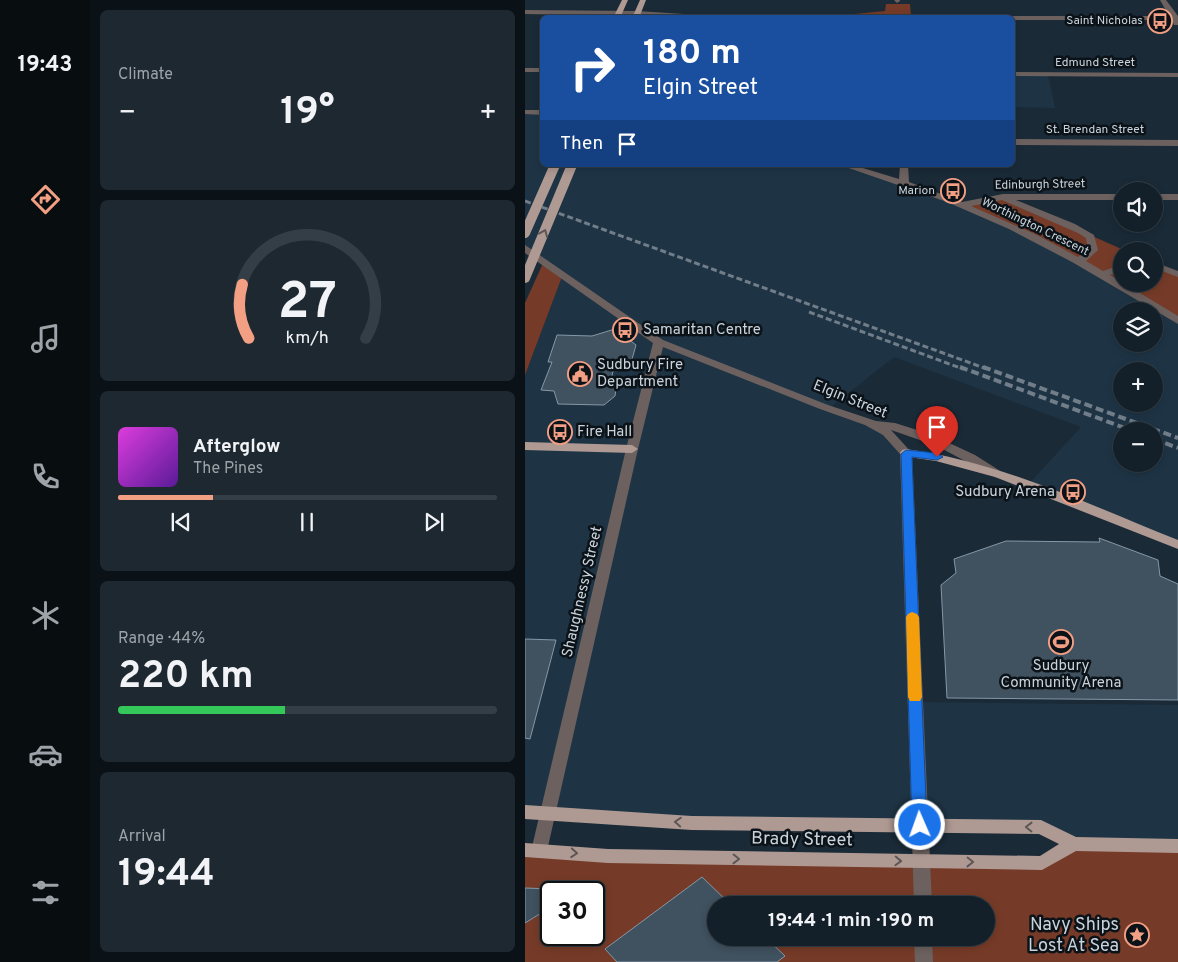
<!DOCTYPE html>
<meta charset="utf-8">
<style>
body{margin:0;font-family:Overpass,sans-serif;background:#1d2831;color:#f1f3f6;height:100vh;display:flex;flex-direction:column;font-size:19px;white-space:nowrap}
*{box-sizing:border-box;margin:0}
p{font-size:16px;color:#9da3a8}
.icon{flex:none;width:28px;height:28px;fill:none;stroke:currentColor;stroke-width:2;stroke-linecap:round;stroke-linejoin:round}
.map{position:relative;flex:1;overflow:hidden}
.details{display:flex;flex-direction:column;gap:10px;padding:10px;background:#0b1217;width:435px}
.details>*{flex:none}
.guide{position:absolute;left:15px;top:15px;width:475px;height:152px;border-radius:8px;box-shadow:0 2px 8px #0003,0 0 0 1px #333e46;background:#1a4fa0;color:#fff;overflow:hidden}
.buttons{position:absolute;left:588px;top:182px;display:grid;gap:10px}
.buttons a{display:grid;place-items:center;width:50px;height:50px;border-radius:50%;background:#142029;box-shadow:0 2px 8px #0003,0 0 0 1px #333e46;font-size:25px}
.speed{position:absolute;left:15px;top:881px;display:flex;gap:10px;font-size:25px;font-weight:700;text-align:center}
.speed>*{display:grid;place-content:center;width:65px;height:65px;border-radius:50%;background:#142029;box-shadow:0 2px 8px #0003,0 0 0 1px #333e46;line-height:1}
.speed .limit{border:2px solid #111;border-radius:8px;background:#fff;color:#111}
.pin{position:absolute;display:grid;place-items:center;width:42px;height:42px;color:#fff;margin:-51px -21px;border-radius:50% 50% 50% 0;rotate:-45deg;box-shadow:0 0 5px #0007}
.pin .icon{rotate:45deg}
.me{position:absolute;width:55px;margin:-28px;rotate:358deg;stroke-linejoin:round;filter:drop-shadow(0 0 4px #0008)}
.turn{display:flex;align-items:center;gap:18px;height:105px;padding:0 20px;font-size:22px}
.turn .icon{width:65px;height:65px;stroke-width:2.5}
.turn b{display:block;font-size:35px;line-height:42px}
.then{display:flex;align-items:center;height:48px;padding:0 20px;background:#0003;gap:10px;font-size:19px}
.big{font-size:38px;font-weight:700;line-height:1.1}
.details .tile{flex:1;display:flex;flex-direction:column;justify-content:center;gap:8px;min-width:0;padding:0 18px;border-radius:8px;background:#1d2831}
.details .dial{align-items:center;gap:0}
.dial svg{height:130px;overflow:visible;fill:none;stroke:#333e46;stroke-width:7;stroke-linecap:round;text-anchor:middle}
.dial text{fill:#f1f3f6;stroke:none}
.song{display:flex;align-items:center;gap:15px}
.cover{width:60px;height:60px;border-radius:8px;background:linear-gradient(135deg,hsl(300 70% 55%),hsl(270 70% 35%))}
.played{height:5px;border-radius:2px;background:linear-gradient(90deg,#f39f84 25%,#333e46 25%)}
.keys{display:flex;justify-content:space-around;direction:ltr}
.heat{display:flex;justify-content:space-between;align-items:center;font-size:28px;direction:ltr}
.charge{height:8px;border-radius:4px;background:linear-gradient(90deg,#34c759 44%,#333e46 0)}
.trip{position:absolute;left:182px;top:896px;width:288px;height:50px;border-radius:25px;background:#142029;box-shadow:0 2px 8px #0003,0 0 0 1px #333e46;font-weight:700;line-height:50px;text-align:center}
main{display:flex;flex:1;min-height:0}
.tabs{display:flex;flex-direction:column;width:90px;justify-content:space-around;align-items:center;background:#080d10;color:#9da3a8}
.tabs .icon{width:35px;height:35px}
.tabs .active{color:#f39f84}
.tabs b{font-size:22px;color:#f1f3f6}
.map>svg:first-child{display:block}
.built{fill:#1e3445;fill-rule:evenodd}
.green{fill:#763b28;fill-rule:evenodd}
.building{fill:#40515f;stroke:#8598a8}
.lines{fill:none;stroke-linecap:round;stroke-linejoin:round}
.minor{fill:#6c615e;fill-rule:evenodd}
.major{fill:#af9a93;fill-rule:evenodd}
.rail-far1{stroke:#717e89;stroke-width:3;stroke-dasharray:6 3;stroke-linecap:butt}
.rail{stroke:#717e89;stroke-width:4;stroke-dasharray:8 4;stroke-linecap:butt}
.major-bridge{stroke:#af9a93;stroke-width:10}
.oneway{stroke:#5d5656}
.route{fill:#1a73e8;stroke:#114b97}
.slow{fill:#f59e0b}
.labels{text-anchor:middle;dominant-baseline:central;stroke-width:5;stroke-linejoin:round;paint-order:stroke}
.far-poi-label{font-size:12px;fill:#c9d3db;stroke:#0b1218;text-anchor:end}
.far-street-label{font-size:12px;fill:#c9d3db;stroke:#0b1218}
.poi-label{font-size:15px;fill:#c9d3db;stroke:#0b1218;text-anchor:start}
.street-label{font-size:15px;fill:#c9d3db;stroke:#0b1218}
.near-street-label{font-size:18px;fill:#c9d3db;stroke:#0b1218}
.near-poi-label{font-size:18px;fill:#c9d3db;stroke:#0b1218;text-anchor:end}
</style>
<main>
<nav class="tabs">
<b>19:43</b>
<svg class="icon active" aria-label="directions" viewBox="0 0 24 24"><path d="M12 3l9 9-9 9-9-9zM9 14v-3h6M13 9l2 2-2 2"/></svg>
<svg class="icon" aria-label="music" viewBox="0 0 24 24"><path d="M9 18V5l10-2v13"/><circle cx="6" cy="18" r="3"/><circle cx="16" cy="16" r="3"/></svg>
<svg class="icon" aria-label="phone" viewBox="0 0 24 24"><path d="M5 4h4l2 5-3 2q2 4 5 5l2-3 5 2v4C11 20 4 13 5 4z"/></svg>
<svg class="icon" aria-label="climate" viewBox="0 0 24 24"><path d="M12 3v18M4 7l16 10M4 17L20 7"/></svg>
<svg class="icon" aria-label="car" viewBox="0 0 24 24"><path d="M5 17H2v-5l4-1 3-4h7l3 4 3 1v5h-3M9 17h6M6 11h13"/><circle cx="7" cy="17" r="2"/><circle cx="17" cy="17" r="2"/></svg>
<svg class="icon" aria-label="filters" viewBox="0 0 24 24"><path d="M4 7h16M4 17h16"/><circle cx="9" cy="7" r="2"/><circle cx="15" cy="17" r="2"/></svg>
</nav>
<section class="details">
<div class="tile"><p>Climate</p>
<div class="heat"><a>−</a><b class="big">19°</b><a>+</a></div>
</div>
<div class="tile dial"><svg viewBox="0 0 100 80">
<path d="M14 69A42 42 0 1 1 86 69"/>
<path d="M14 69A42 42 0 0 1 10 36" stroke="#f39f84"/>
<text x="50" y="56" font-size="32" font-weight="700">27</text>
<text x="50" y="72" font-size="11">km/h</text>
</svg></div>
<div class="tile">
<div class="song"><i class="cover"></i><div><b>Afterglow</b><p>The Pines</p></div></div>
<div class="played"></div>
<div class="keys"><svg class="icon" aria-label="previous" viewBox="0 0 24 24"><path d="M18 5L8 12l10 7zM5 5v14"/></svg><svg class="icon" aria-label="pause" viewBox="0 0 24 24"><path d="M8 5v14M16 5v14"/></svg><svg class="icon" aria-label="next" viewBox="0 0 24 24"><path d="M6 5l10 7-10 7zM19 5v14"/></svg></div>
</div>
<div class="tile"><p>Range · 44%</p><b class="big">220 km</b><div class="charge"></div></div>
<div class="tile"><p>Arrival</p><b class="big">19:44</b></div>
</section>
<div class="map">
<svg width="653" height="962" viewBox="0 0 653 962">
<rect width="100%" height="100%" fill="#1a2a37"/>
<path class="built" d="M 488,74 L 523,75 L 530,108 L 488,107 Z
M 0,112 L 17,113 L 18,165 L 317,165 L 369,181 L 486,227 L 653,322 L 653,546 L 502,486 L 556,427 L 369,357 L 303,409 L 361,433 L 380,454 L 389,702 L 653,705 L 653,847 L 550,845 L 517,826 L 0,811 L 0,375 L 38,274 L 0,252 ZM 596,311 L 629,311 L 629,344 L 596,344 ZM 596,371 L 629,371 L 629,404 L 596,404 ZM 596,431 L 629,431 L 629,464 L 596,464 Z"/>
<path class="green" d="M 361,4 L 385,4 L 386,16 L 299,17 L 360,11 Z
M 479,197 L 601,251 L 596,251 L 596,284 L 629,284 L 629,264 L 653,275 L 653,322 L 537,253 L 434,205 Z
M 19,261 L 38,274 L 0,375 L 0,303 Z
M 550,845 L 653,847 L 653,962 L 0,962 L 0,851 L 518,865 ZM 26,892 L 69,892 L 69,935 L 26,935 ZM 191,905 L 461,905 L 461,938 L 191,938 Z"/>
<path class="building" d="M 90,329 L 111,345 L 106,363 L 90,363 L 85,384 L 91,389 L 90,396 L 79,405 L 33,404 L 29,391 L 16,390 L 27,362 L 23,362 L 32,335 L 67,336 Z
M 574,538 L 633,560 L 635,576 L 653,584 L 653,700 L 422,698 L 416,585 L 431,573 L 429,559 L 481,541 L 575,542 Z
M 0,639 L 31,640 L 5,739 L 0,738 Z
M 177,877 L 206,905 L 191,905 L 191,938 L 241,938 L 260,956 L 252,962 L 92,962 L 80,949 Z
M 0,888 L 26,889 L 26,907 L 0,923 Z"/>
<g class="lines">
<path class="minor" d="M 369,0 L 375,0 L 375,1 L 372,3 Z
M 635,0 L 641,0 L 653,16 L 653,25 L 649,25 L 647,20 L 488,20 L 488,18 L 395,18 L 398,16 L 644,16 Z
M 0,10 L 112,11 L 222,18 L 0,14 Z
M 0,68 L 18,68 L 18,72 L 0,72 Z
M 488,72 L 653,73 L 653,77 L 488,76 Z
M 0,110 L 18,110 L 18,115 L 0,114 Z
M 488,139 L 653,140 L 653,146 L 488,145 Z
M 315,165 L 328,165 L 374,179 L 375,165 L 383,165 L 384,182 L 437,202 L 478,194 L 596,194 L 596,200 L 491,200 L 550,224 L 569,235 L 573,250 L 561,261 L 578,271 L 596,265 L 596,271 L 585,275 L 653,316 L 653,324 L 547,262 L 484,229 L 422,202 ZM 477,200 L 553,233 L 561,238 L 563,249 L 553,257 L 512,235 L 446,206 Z
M 629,194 L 653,194 L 653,200 L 629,200 Z
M 0,245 L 138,340 L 303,405 L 351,421 L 370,423 L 405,434 L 450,455 L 480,474 L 474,478 L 470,477 L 412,446 L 366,430 L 387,453 L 407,905 L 389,905 L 375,454 L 358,435 L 340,425 L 295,409 L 138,347 L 113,449 L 22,851 L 20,856 L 14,858 L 8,856 L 6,851 L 101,449 L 128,343 L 0,253 Z
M 629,262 L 653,271 L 653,277 L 629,268 Z
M 389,938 L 407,938 L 408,962 L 390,962 Z"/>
<path class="major" d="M 97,0 L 103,0 L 95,18 L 88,18 Z
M 115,0 L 121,0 L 114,18 L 107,18 Z
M 0,442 L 107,445 L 113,449 L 107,453 L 0,450 Z
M 381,449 C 476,462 565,505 653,540 L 653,549 L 470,477 L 411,461 L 377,456 L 375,453 L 377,450 Z
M 0,805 L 167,816 L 516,820 L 551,837 L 653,839 L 653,853 L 551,851 L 517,870 L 83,863 L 0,857 L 0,843 L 83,849 L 515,856 L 534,844 L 514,834 L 167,830 L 0,819 Z"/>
<path class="rail-far1" d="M 0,201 L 462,369
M 284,312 L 438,369"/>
<path class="rail" d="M 435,367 L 608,431
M 458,367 L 653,438
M 629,439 L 653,448"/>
<path class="major-bridge" d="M 0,233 L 30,165
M 0,278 L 47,165"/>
</g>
<defs><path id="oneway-chevron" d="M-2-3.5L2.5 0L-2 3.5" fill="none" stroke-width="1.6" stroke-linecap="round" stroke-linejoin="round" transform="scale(1.25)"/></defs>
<g class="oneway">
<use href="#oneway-chevron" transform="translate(19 233) rotate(-67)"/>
<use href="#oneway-chevron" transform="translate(153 822) rotate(-176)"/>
<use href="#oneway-chevron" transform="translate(504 827) rotate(-179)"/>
<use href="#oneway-chevron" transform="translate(49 853) rotate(4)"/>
<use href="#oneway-chevron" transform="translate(211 859) rotate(1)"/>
<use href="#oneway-chevron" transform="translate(373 861) rotate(2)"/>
<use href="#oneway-chevron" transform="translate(445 862) rotate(1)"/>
</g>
<path class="route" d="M 381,450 L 412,453 L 418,457 L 412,460 L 387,457 L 402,825 L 400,829 L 395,831 L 389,829 L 387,825 L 376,454 Z"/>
<path class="slow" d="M 387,612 L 392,614 L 394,617 L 397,697 L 395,701 L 385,701 L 383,697 L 381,617 L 383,614 Z"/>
<defs>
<symbol id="bus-ring" viewBox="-11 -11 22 22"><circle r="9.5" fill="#0b1218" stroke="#f39f84" stroke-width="1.5"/><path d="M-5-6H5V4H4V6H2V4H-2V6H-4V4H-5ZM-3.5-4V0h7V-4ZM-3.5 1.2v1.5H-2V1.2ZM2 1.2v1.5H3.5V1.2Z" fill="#f39f84"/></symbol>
<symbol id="civic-ring" viewBox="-11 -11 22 22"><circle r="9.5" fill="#0b1218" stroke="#f39f84" stroke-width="1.5"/><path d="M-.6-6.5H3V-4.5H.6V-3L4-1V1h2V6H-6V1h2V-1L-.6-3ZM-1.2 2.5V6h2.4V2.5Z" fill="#f39f84"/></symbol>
<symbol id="stadium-ring" viewBox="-11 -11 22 22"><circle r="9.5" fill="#0b1218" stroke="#f39f84" stroke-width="1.5"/><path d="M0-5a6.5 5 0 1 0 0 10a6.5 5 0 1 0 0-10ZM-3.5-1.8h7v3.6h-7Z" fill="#f39f84"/></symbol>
<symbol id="sight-ring" viewBox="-11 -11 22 22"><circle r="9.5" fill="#0b1218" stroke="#f39f84" stroke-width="1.5"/><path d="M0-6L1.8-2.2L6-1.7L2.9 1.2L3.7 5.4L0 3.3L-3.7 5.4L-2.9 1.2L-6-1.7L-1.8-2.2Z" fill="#f39f84"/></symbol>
</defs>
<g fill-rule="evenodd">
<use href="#bus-ring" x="621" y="7" width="28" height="28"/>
<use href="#bus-ring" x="414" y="177" width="28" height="28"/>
<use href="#bus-ring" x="86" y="316" width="28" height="28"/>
<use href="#civic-ring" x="41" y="360" width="28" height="28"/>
<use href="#bus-ring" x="21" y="418" width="28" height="28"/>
<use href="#bus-ring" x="534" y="478" width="28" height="28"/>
<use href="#stadium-ring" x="522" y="628" width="28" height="28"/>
<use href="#sight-ring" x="598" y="921" width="28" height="28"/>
</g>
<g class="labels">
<g class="far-poi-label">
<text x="618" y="21">Saint Nicholas</text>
<text x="410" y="191">Marion</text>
</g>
<g class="far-street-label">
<text x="570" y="63">Edmund Street</text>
<text x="570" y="130">St. Brendan Street</text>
<text transform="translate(515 185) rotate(-1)">Edinburgh Street</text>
<text transform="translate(510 227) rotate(26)">Worthington Crescent</text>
</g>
<g class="poi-label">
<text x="118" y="330">Samaritan Centre</text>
<text x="72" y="365">Sudbury Fire<tspan x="72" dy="17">Department</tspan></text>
<text x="52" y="432">Fire Hall</text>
<text x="530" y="492" text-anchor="end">Sudbury Arena</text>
<text x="536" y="666" text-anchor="middle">Sudbury<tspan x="536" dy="17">Community Arena</tspan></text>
</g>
<g class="street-label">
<text transform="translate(325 400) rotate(22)">Elgin Street</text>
<text transform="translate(58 592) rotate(-77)">Shaughnessy Street</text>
</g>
<g class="near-street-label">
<text transform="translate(277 840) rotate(1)">Brady Street</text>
</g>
<g class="near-poi-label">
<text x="594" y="925">Navy Ships<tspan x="594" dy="21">Lost At Sea</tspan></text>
</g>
</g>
</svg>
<div class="buttons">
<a><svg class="icon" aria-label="sound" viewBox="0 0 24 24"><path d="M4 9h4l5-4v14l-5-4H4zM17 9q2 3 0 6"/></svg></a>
<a><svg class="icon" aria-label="search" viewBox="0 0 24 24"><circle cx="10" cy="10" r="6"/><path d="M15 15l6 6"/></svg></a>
<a><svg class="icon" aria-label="layers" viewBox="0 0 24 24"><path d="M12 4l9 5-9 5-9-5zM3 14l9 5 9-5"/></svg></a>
<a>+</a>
<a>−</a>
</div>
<div class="speed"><div class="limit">30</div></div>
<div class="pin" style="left:412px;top:457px;background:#d93025"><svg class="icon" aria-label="arrive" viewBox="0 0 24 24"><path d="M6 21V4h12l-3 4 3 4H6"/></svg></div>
<svg class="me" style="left:395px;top:825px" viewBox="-20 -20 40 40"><circle r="17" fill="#1a73e8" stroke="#fff" stroke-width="3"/><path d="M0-11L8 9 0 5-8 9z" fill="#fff"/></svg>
<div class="trip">19:44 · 1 min · 190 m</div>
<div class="guide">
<div class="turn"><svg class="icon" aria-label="right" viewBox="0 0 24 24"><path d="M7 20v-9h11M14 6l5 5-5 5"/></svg><div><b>180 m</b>Elgin Street</div></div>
<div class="then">Then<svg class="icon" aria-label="arrive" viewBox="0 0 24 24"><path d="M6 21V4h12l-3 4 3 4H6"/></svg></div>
</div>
</div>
</main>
